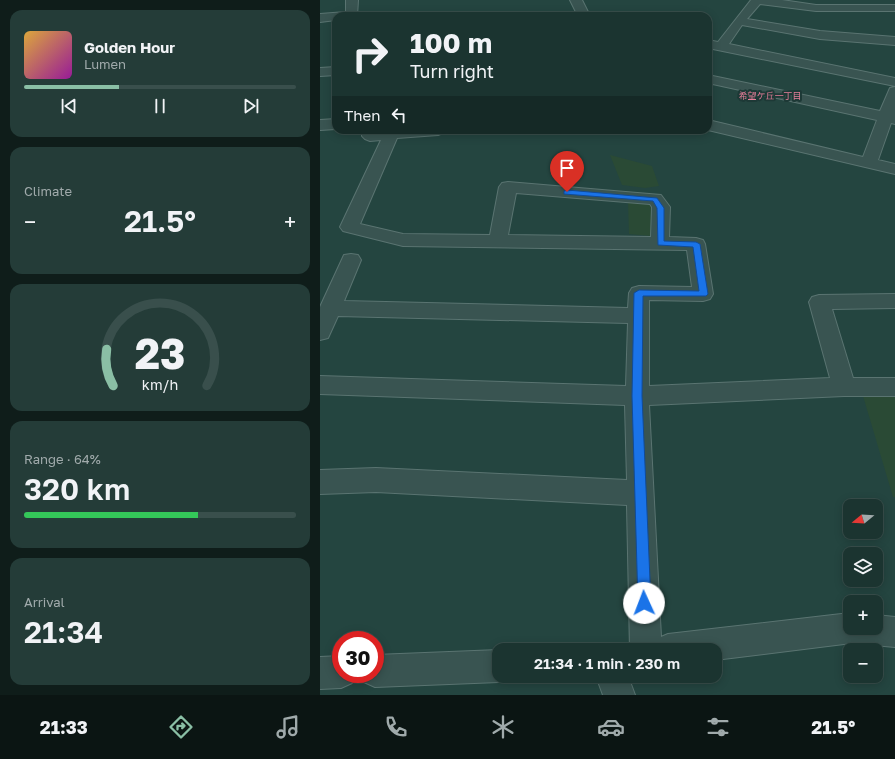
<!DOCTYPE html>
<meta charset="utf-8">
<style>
body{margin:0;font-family:"Golos Text","Noto Sans JP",sans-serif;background:#243c38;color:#f1f3f6;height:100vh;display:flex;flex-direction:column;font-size:15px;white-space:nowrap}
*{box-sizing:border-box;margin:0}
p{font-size:13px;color:#a0aaab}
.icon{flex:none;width:22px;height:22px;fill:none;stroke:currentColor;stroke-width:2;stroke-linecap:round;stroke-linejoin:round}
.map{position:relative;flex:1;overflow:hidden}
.sheet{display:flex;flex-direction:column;gap:10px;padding:10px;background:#0f1d1a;width:320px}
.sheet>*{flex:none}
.top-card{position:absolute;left:12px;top:12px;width:380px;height:122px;border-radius:12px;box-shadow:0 2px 10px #0003,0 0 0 1px #394f4c;background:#1b3430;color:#f1f3f6;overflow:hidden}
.needle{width:26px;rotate:252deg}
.buttons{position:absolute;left:523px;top:499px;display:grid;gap:8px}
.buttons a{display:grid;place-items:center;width:40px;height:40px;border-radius:8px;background:#1b3430;box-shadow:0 2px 10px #0003,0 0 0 1px #394f4c;font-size:20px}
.speed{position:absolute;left:12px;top:631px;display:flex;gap:8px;font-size:20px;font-weight:700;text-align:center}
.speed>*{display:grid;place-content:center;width:52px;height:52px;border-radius:50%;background:#1b3430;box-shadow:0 2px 10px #0003,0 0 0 1px #394f4c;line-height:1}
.speed .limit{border:6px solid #d22;background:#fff;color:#111}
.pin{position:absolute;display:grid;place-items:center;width:34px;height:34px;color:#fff;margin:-41px -17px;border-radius:50% 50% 50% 0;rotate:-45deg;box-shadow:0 0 4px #0007}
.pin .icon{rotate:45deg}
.me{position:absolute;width:44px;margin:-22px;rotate:358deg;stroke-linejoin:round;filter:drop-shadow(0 0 3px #0008)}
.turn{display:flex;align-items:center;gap:14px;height:84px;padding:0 12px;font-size:18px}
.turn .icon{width:52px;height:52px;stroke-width:2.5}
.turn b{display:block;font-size:28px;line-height:34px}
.then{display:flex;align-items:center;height:38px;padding:0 12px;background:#0003;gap:8px;font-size:15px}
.big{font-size:30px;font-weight:600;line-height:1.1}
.sheet .tile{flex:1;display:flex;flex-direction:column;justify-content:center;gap:6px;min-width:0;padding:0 14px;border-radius:12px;background:#243c38}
.sheet .dial{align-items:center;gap:0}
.dial svg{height:104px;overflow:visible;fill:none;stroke:#394f4c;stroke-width:7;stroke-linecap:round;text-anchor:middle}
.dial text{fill:#f1f3f6;stroke:none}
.song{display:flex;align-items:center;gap:12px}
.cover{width:48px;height:48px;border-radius:6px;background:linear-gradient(135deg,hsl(40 70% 55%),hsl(300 70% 35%))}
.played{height:4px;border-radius:2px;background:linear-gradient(90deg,#8abfa5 35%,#394f4c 35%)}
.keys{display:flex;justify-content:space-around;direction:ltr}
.heat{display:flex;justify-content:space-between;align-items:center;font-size:22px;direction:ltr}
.charge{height:6px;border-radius:3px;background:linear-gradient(90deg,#34c759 64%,#394f4c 0)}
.trip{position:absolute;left:172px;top:643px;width:230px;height:40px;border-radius:12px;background:#1b3430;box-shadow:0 2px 10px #0003,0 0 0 1px #394f4c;font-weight:600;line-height:40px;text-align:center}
.tab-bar{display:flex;height:64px;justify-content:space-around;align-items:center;background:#0b1513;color:#a0aaab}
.tab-bar .icon{width:28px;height:28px}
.tab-bar .on{color:#8abfa5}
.tab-bar b{font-size:18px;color:#f1f3f6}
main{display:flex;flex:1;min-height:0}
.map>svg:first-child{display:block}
.green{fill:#2a4a35}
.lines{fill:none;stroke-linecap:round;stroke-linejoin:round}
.minor-casing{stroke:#5a7471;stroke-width:2}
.minor{fill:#395451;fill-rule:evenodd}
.route{fill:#1a73e8;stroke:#114b97}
.labels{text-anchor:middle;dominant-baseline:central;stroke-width:4;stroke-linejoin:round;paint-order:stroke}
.far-neighbourhood-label{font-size:9px;fill:#e77e9a;stroke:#1d3936}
</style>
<main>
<section class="sheet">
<div class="tile">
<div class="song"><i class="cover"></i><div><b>Golden Hour</b><p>Lumen</p></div></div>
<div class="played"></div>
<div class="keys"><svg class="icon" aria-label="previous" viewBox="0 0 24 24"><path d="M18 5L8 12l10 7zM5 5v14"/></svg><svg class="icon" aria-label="pause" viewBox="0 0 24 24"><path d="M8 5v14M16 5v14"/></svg><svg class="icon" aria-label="next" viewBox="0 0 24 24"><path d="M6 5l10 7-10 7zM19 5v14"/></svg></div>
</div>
<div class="tile"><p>Climate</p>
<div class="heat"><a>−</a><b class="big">21.5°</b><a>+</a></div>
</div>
<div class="tile dial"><svg viewBox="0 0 100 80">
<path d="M14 69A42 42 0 1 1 86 69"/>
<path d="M14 69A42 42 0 0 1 9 41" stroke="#8abfa5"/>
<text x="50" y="56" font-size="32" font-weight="700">23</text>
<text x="50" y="72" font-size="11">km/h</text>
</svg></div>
<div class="tile"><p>Range · 64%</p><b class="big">320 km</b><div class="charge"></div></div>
<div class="tile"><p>Arrival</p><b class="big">21:34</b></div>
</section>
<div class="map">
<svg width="575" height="695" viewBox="0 0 575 695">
<rect width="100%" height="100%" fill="#244540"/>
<path class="green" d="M 290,155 L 332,166 L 339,186 L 325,188 L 302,185 Z
M 308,202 L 332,205 L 336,233 L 331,236 L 309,234 Z
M 575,395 L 575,497 L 573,497 L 543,396 Z"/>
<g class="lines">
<defs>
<path id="minor" d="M 26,0 L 38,0 L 37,16 L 16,16 L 16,20 L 0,22 L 0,14 L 26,12 Z
M 250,0 L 262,0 L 270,16 L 258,16 Z
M 431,0 L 462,0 L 496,5 L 575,5 L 575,11 L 496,11 L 440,4 L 427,19 L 500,31 L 575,37 L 575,45 L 500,39 L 422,25 L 409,44 L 575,78 L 575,86 L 388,48 L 388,40 L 398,42 Z
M 16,67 L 16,75 L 0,76 L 0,68 Z
M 388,75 L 560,111 L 570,88 L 575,87 L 575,124 L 571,123 L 558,160 L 575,164 L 575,174 L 388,130 L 388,120 L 543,157 L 557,120 L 388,83 Z
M 16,119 L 16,129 L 0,130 L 0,120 Z
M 42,130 L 126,130 L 123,133 L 118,135 L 77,138 L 40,224 L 83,234 L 170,235 L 179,187 L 182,183 L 188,182 L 341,195 L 350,207 L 349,237 L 376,238 L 383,240 L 385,244 L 393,294 L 390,299 L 383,301 L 329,300 L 329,386 L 510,378 L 489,302 L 492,297 L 499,295 L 575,294 L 575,308 L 512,309 L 533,378 L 575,378 L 575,396 L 524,396 L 329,405 L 341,637 L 348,634 L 530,613 L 530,628 L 556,628 L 556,615 L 575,617 L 575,647 L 532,643 L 395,660 L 395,650 L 310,650 L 307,505 L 56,492 L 0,494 L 0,470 L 56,468 L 307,480 L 305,405 L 0,394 L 0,376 L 306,386 L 308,323 L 18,316 L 8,338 L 0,340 L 0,307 L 24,255 L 31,254 L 38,255 L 41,260 L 24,301 L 308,308 L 309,293 L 312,288 L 319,286 L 372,287 L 367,250 L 83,246 L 23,231 L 20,227 L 61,140 L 50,141 L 45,139 L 42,136 ZM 196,193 L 330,204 L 332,207 L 331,237 L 188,235 Z
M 179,650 L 179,676 L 191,676 L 179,682 L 55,687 L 44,682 L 40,674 L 55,674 L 55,655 Z
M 21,656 L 21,674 L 36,674 L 32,683 L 21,688 L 0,689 L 0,657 Z
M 276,676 L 308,676 L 315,695 L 283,695 Z"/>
</defs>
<use href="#minor" class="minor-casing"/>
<use href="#minor" class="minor"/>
</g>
<path class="route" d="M 247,190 L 337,198 L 344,208 L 344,241 L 376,242 L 380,244 L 388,294 L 386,296 L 323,296 L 322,396 L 331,603 L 329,607 L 324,609 L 320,607 L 318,603 L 312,396 L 314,293 L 319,290 L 379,291 L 373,247 L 338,245 L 337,208 L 333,201 L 244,194 L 244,191 Z"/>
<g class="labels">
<g class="far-neighbourhood-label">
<text x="450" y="95">希望ケ丘一丁目</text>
</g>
</g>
</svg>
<div class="buttons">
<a><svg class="needle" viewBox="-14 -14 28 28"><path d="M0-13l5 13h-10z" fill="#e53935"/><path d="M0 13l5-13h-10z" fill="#a0aaab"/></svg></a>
<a><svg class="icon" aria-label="layers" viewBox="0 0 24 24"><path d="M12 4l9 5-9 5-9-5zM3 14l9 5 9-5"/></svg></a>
<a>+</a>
<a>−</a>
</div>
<div class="speed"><div class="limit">30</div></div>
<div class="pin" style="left:247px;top:192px;background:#d93025"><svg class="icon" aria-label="arrive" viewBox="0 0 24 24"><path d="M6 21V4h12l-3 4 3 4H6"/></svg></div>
<svg class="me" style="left:324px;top:603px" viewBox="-20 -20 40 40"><circle r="19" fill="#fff"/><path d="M0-13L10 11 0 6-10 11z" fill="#1a73e8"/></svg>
<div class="trip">21:34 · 1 min · 230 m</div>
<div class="top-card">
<div class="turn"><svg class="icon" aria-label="right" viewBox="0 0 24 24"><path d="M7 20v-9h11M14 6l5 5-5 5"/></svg><div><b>100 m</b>Turn right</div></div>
<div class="then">Then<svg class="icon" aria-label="left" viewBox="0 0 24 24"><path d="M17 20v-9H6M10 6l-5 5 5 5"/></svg></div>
</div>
</div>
</main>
<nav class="tab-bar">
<b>21:33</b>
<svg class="icon on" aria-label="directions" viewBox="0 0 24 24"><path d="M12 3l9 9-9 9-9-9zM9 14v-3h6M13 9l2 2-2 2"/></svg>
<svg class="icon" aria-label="music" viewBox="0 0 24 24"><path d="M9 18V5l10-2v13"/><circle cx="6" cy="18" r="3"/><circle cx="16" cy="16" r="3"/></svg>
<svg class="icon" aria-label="phone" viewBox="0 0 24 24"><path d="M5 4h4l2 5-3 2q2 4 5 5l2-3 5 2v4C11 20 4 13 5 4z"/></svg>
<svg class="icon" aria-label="climate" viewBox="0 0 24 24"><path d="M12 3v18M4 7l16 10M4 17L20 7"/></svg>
<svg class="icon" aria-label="car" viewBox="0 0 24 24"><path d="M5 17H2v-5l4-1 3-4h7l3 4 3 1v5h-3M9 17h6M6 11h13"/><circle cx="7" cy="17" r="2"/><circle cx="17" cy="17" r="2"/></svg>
<svg class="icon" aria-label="filters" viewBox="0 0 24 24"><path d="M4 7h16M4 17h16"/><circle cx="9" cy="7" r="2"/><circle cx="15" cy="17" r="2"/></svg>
<b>21.5°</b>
</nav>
